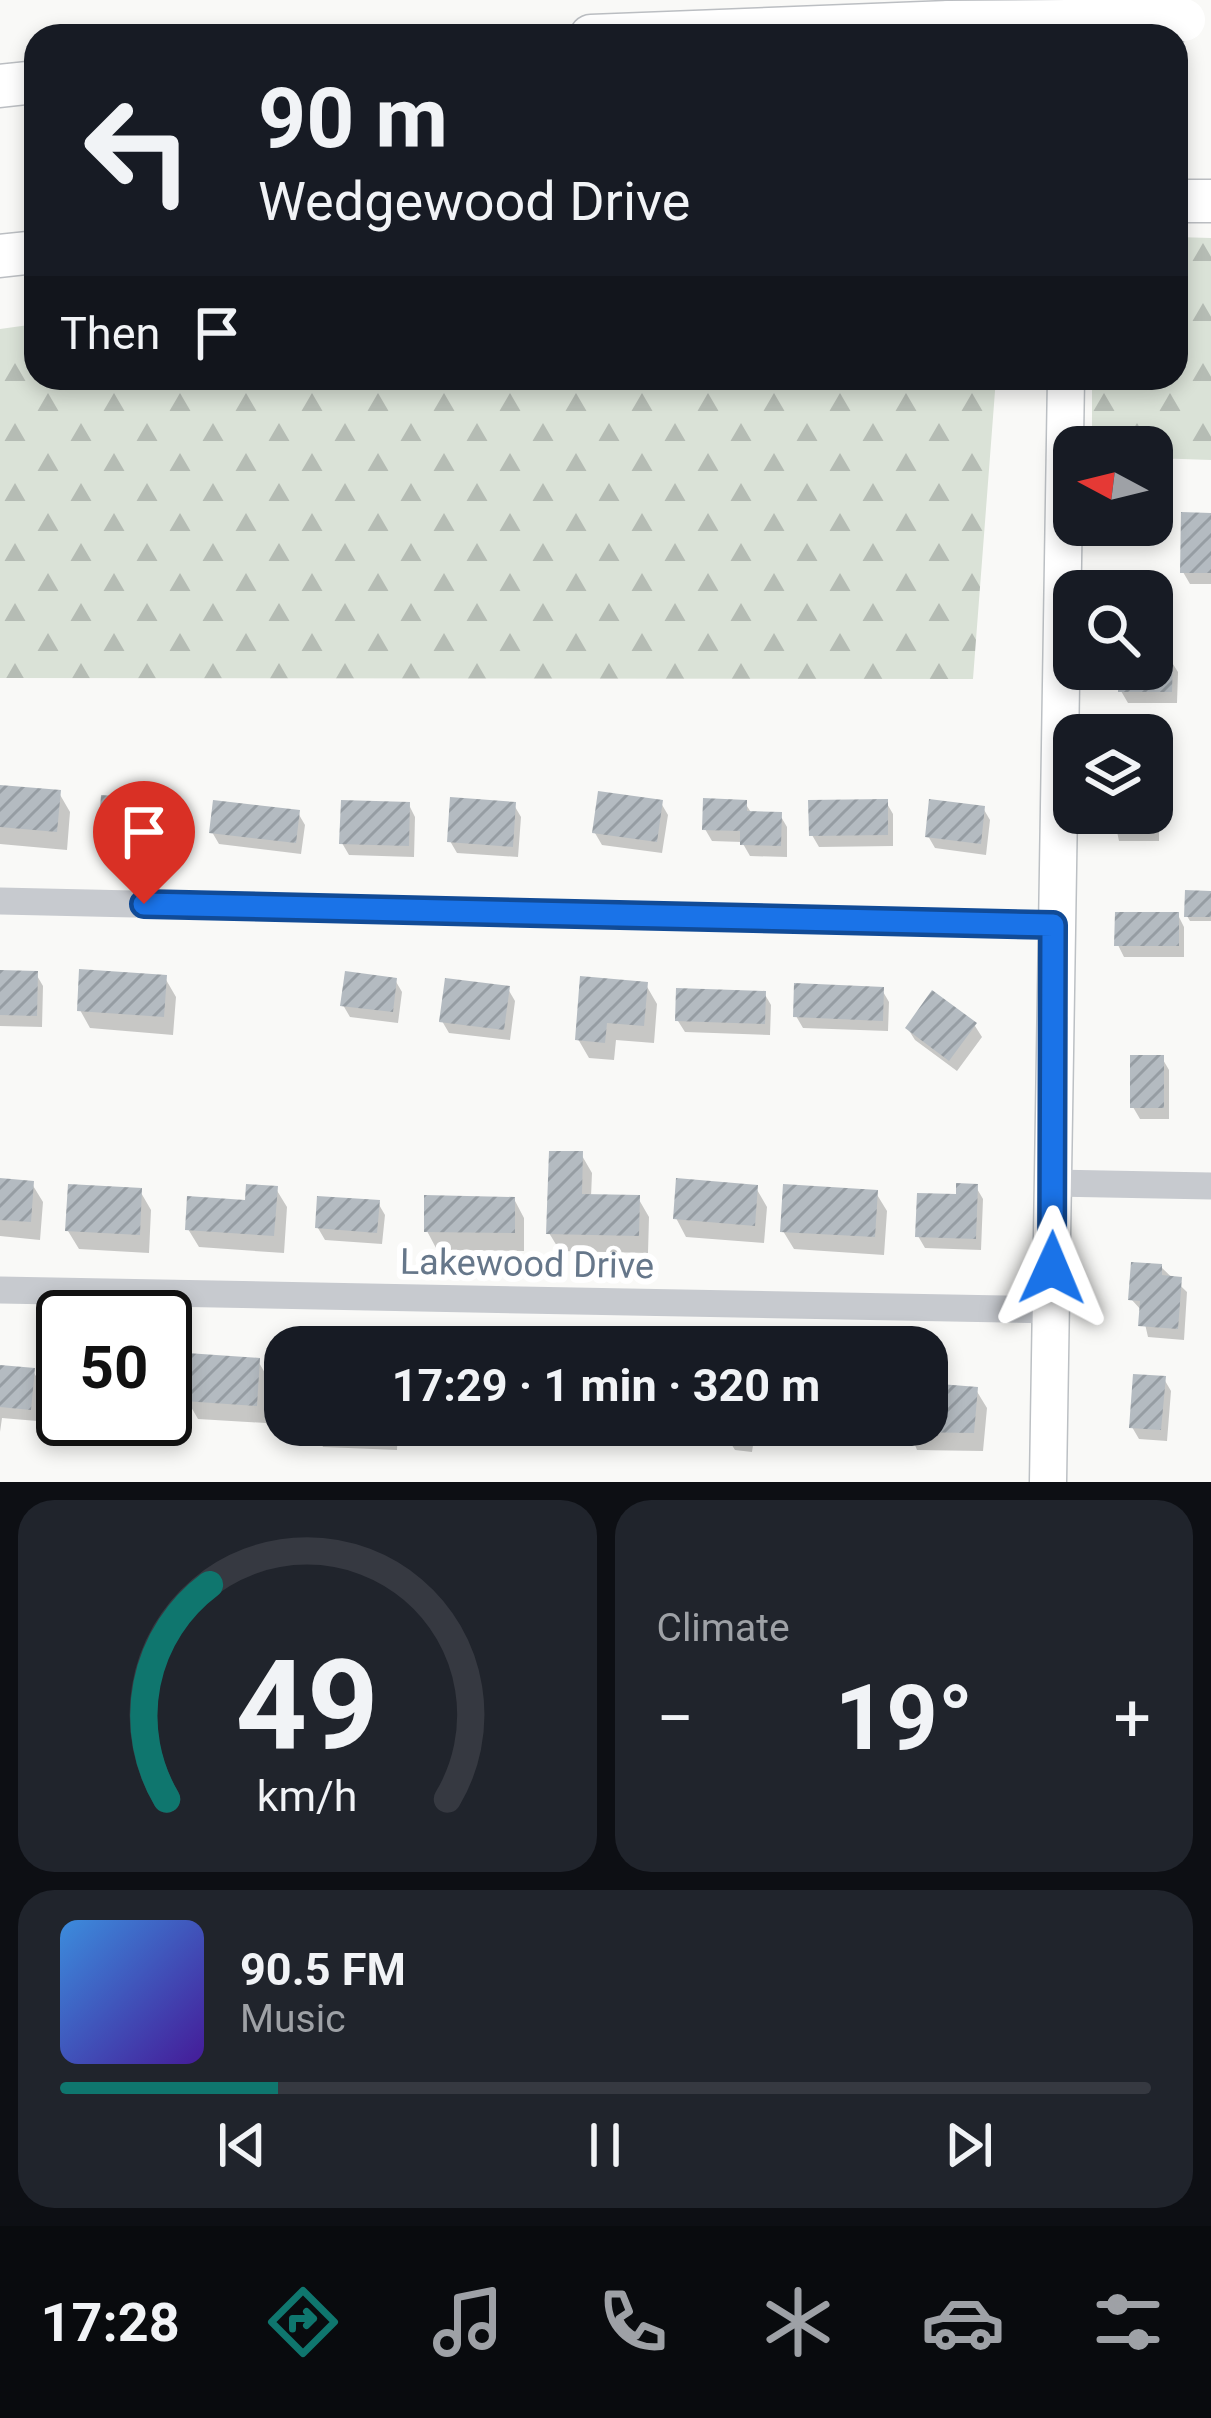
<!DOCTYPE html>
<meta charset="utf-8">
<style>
body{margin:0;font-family:Roboto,sans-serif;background:#20242c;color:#f1f3f6;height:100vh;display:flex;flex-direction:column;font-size:45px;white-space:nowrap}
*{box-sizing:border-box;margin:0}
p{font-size:39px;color:#9ea1a6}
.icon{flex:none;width:66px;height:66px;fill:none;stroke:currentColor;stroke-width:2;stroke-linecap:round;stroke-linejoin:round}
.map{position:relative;height:1482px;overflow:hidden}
.sheet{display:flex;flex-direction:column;gap:18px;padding:18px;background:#0d0f14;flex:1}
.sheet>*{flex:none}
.guide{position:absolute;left:24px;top:24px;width:1164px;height:366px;border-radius:36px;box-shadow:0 6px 18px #0003;background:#171b24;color:#f1f3f6;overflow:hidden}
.needle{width:78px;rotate:277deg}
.buttons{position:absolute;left:1053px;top:426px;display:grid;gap:24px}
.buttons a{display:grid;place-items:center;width:120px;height:120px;border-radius:24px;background:#171b24;box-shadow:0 6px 18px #0003;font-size:60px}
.speed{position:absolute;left:36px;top:1290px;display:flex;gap:24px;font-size:60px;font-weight:700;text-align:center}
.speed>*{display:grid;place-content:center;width:156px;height:156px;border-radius:50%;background:#171b24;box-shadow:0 6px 18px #0003;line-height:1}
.speed .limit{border:6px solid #111;border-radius:18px;background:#fff;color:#111}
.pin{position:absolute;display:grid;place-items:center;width:102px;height:102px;color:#fff;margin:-123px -51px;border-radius:50% 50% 50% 0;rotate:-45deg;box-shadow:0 0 12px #0007}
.pin .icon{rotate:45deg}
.me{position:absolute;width:132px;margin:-66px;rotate:1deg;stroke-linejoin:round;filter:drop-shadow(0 0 9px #0008)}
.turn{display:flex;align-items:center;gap:42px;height:252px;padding:0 36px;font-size:54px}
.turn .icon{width:156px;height:156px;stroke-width:2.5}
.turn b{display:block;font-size:84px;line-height:102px}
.then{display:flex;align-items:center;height:114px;padding:0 36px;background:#0003;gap:24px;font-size:45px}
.big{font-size:90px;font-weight:700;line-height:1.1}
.sheet .tile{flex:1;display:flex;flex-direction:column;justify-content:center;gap:18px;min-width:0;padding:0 42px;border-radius:36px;background:#20242c}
.sheet .dial{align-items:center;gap:0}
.dial svg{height:312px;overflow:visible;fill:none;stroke:#363941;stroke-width:7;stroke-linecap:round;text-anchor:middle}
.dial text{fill:#f1f3f6;stroke:none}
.song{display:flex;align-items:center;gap:36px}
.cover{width:144px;height:144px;border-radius:18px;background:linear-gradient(135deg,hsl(210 70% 55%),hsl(260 70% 35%))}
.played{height:12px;border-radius:6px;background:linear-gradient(90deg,#0f766e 20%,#363941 20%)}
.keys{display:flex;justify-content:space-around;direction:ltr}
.heat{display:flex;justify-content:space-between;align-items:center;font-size:66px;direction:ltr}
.sheet .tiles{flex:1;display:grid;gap:18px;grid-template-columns:1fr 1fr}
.tile:last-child{grid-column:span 2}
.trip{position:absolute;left:264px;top:1326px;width:684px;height:120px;border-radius:36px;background:#171b24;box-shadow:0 6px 18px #0003;font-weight:700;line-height:120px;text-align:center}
.tab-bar{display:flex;height:192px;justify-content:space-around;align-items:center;background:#090b0e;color:#9ea1a6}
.tab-bar .icon{width:84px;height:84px}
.tab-bar .active{color:#0f766e}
.tab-bar b{font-size:54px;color:#f1f3f6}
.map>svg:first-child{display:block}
.forest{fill:url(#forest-firs)}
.shadow{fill:#0003}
.building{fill:url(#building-hatch)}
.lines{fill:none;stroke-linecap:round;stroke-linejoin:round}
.major-casing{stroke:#bcc0c4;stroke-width:39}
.highway-casing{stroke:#bbbec2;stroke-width:45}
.minor{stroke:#c7cacf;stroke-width:27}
.major{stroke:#fff;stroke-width:36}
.highway{stroke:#fff;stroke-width:42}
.highway-bridge-casing{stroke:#bbbec2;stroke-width:45;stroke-linecap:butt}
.highway-bridge{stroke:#fff;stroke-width:42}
.route-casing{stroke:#114b97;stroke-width:30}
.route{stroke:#1a73e8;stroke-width:21}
.labels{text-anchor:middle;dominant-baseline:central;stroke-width:12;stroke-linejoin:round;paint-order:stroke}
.street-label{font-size:36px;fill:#66778a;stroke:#fff}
</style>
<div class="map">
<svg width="1211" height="1482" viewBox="0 0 1211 1482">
<defs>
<pattern id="forest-firs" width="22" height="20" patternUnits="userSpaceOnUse" patternTransform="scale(3)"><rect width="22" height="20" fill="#dae2d7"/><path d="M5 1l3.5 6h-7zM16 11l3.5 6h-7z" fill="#b5bcb4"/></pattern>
<pattern id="building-hatch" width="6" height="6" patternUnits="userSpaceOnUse" patternTransform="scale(3)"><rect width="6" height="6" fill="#b4bbc1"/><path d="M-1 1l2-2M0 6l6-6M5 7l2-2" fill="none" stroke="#969da3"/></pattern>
</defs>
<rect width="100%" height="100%" fill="#f9f9f7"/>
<path class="forest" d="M 1176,237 L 1211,238 L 1211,460 L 1152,458 L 1152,447 L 1092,447 L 1092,378 L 1176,378 Z
M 36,324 L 36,378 L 996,378 L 973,679 L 0,678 L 0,329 Z"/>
<path class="shadow" d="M 1211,516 L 1211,584 L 1190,584 L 1183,572 Z
M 1152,660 L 1171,661 L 1178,672 L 1177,703 L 1128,703 L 1121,691 L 1121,669 L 1152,669 Z
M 0,788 L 59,793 L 70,812 L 67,850 L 0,844 Z
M 886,802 L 893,814 L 893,846 L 819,847 L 812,835 Z
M 661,803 L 668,815 L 662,853 L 602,845 L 595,833 Z
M 745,803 L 752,814 L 780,815 L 787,827 L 787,857 L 750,856 L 742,842 L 712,841 L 705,829 Z
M 181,804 L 188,816 L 185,854 L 142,851 L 135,836 L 109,834 L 102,822 Z
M 409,805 L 415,817 L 414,857 L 349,855 L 342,843 Z
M 514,805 L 521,817 L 518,857 L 457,853 L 450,841 Z
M 983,808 L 990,820 L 986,855 L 935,848 L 928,836 Z
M 1152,810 L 1159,822 L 1159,841 L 1119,841 L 1113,813 Z
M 298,813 L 305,825 L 301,854 L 219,844 L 212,832 Z
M 1211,894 L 1211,921 L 1190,921 L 1187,916 Z
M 1178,915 L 1184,927 L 1184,957 L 1124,957 L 1118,945 Z
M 0,973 L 36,974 L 43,986 L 42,1027 L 0,1026 Z
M 165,978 L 176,997 L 173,1035 L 90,1028 L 80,1010 Z
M 395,980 L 402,992 L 398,1023 L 350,1017 L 343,1005 Z
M 646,985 L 657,1004 L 654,1043 L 616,1040 L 614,1060 L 589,1058 L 578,1039 Z
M 508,989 L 515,1001 L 510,1040 L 449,1033 L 442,1021 Z
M 882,990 L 889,1002 L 888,1031 L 803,1028 L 796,1016 Z
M 764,993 L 771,1005 L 770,1035 L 685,1032 L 678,1021 Z
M 975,1026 L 982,1037 L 957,1071 L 915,1040 L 908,1029 Z
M 1162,1058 L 1169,1070 L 1169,1119 L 1140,1119 L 1133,1107 Z
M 581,1154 L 592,1173 L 591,1197 L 638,1198 L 649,1217 L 648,1253 L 560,1251 L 549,1233 Z
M 0,1181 L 32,1184 L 43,1202 L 40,1240 L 0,1236 Z
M 976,1187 L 983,1199 L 981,1250 L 925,1248 L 918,1236 Z
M 756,1188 L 767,1207 L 764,1243 L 686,1237 L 676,1218 Z
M 276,1189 L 287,1207 L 284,1253 L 199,1247 L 188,1229 Z
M 140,1191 L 151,1210 L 149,1253 L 79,1249 L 68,1231 Z
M 876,1193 L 887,1211 L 884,1255 L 794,1249 L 783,1231 Z
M 514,1199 L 524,1218 L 524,1251 L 437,1250 L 427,1231 Z
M 378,1203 L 385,1215 L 382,1244 L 325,1240 L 318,1228 Z
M 1161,1267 L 1187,1292 L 1184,1340 L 1148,1337 L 1142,1311 L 1131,1299 Z
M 258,1361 L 269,1380 L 266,1423 L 198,1419 L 187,1400 Z
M 33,1371 L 40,1383 L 37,1421 L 2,1418 L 0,1432 L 0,1382 Z
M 1164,1379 L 1171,1391 L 1167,1441 L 1139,1439 L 1132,1427 Z
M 927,1386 L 976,1390 L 987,1408 L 983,1451 L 917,1450 L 907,1425 L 927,1425 Z
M 313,1425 L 398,1425 L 397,1450 L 323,1447 Z
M 436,1425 L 519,1425 L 518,1433 Z
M 688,1425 L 756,1425 L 752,1452 L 735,1450 L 728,1439 L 693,1434 Z
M 791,1425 L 876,1425 L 874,1445 L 799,1438 Z"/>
<path class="building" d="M 1181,512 L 1211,513 L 1211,573 L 1180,573 Z
M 1152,657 L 1173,657 L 1172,692 L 1118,692 L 1118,669 L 1152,669 Z
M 0,785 L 61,790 L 57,832 L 0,827 Z
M 598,791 L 663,800 L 657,842 L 592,833 Z
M 101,795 L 183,801 L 180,843 L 132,840 L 133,826 L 99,823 Z
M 450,797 L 516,802 L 513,847 L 447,842 Z
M 703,798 L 747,800 L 747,811 L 782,812 L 781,846 L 740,845 L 740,831 L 702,830 Z
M 888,799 L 888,835 L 809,836 L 808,800 Z
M 929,799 L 985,806 L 981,844 L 925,837 Z
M 213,800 L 300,810 L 296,843 L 209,833 Z
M 341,800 L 410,802 L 409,846 L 339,844 Z
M 1110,813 L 1154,813 L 1154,830 L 1109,830 Z
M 1185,890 L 1211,891 L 1211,917 L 1184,917 Z
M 1115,912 L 1179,912 L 1179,946 L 1114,946 Z
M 79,969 L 167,975 L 164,1017 L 77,1011 Z
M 0,970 L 38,971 L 37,1016 L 0,1015 Z
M 345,971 L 397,978 L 393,1012 L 340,1006 Z
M 580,976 L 648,982 L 644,1026 L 607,1023 L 605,1043 L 575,1040 Z
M 445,978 L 510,986 L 504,1030 L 439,1022 Z
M 794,983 L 884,987 L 883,1021 L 793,1017 Z
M 676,988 L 766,991 L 765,1024 L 675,1021 Z
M 932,990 L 977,1023 L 949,1061 L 905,1028 Z
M 1130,1055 L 1164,1055 L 1164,1108 L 1130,1108 Z
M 549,1151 L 583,1151 L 582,1194 L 640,1195 L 639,1236 L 546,1234 Z
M 0,1178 L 34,1181 L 31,1222 L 0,1220 Z
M 676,1178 L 758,1185 L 755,1226 L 673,1219 Z
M 956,1183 L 978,1184 L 976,1239 L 915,1237 L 917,1193 L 956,1194 Z
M 68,1184 L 142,1188 L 140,1235 L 65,1231 Z
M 246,1184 L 278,1186 L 274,1236 L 185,1230 L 187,1196 L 245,1200 Z
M 783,1184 L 878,1190 L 875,1237 L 780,1232 Z
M 424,1195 L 515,1197 L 515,1233 L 424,1232 Z
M 317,1196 L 380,1200 L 377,1233 L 315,1228 Z
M 1131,1262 L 1162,1264 L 1162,1275 L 1182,1277 L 1178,1329 L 1138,1326 L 1140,1301 L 1128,1300 Z
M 187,1353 L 260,1358 L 257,1406 L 184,1401 Z
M 0,1365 L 35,1368 L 31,1410 L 0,1407 Z
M 1133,1374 L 1166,1376 L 1161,1430 L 1129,1428 Z
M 927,1383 L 978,1387 L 974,1433 L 903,1432 L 904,1425 L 927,1425 Z
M 310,1425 L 388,1425 L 388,1432 L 310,1429 Z
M 722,1425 L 744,1425 L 743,1435 L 721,1432 Z"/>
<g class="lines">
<defs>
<path id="major" d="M 1048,1482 L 1066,378"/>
<path id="highway" d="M 591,36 L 949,22
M 0,86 L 36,82
M 1176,201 L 1211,201
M 0,256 L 36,252"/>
</defs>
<use href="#major" class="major-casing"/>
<use href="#highway" class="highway-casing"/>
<path class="minor" d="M 0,901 L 1053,925
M 1053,1183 L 1211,1186
M 0,1290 L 1052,1310"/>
<use href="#major" class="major"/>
<use href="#highway" class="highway"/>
<defs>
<path id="highway-bridge" d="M 949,22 L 1184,20"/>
</defs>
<use href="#highway-bridge" class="highway-bridge-casing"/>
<use href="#highway-bridge" class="highway-bridge"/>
</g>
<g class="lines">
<defs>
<path id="route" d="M 144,904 L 1053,925 L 1052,1268"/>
</defs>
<use href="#route" class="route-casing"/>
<use href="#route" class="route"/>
</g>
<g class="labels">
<g class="street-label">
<text transform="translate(527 1264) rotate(1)">Lakewood Drive</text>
</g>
</g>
</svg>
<div class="buttons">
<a><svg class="needle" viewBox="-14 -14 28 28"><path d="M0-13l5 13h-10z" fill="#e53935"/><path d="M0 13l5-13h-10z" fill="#9ea1a6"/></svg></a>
<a><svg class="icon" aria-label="search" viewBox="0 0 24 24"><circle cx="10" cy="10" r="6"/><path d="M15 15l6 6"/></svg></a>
<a><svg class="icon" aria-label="layers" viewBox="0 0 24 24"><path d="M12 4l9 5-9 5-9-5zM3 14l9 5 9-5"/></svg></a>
</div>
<div class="speed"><div class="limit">50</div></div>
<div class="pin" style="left:144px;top:904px;background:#d93025"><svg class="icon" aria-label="arrive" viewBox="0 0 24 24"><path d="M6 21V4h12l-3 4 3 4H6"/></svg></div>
<svg class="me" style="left:1052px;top:1268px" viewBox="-20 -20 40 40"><path d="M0-17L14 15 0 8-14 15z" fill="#1a73e8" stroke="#fff" stroke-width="4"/></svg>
<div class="trip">17:29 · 1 min · 320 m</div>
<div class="guide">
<div class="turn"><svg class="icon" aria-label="left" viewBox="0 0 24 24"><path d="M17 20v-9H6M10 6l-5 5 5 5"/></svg><div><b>90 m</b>Wedgewood Drive</div></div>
<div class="then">Then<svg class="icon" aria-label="arrive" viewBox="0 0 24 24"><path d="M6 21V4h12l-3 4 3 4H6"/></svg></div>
</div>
</div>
<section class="sheet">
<div class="tiles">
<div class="tile dial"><svg viewBox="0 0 100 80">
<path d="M14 69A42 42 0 1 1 86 69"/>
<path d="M14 69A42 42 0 0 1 25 14" stroke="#0f766e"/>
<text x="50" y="56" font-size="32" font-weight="700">49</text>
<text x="50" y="72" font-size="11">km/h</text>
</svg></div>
<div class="tile"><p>Climate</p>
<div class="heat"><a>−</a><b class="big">19°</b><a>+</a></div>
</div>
<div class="tile">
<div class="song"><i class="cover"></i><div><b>90.5 FM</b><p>Music</p></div></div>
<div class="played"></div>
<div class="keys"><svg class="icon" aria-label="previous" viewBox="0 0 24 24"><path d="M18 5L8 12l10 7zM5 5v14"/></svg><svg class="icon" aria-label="pause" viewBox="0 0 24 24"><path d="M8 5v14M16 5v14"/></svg><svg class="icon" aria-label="next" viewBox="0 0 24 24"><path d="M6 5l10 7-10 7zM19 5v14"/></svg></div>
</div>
</div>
</section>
<nav class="tab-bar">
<b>17:28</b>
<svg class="icon active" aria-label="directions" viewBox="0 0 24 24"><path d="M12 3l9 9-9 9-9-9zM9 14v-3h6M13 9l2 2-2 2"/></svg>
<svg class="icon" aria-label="music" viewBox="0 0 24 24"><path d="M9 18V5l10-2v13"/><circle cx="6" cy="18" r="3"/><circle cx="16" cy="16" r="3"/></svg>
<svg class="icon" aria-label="phone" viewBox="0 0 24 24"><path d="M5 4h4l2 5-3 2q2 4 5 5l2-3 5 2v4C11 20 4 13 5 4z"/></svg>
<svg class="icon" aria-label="climate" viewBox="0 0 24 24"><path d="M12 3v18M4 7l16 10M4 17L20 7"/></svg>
<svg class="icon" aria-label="car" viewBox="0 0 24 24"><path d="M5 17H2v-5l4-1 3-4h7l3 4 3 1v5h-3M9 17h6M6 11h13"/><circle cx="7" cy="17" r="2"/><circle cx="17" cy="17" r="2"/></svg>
<svg class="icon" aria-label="filters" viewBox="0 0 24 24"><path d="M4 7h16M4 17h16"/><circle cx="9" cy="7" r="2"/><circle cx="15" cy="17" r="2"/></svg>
</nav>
